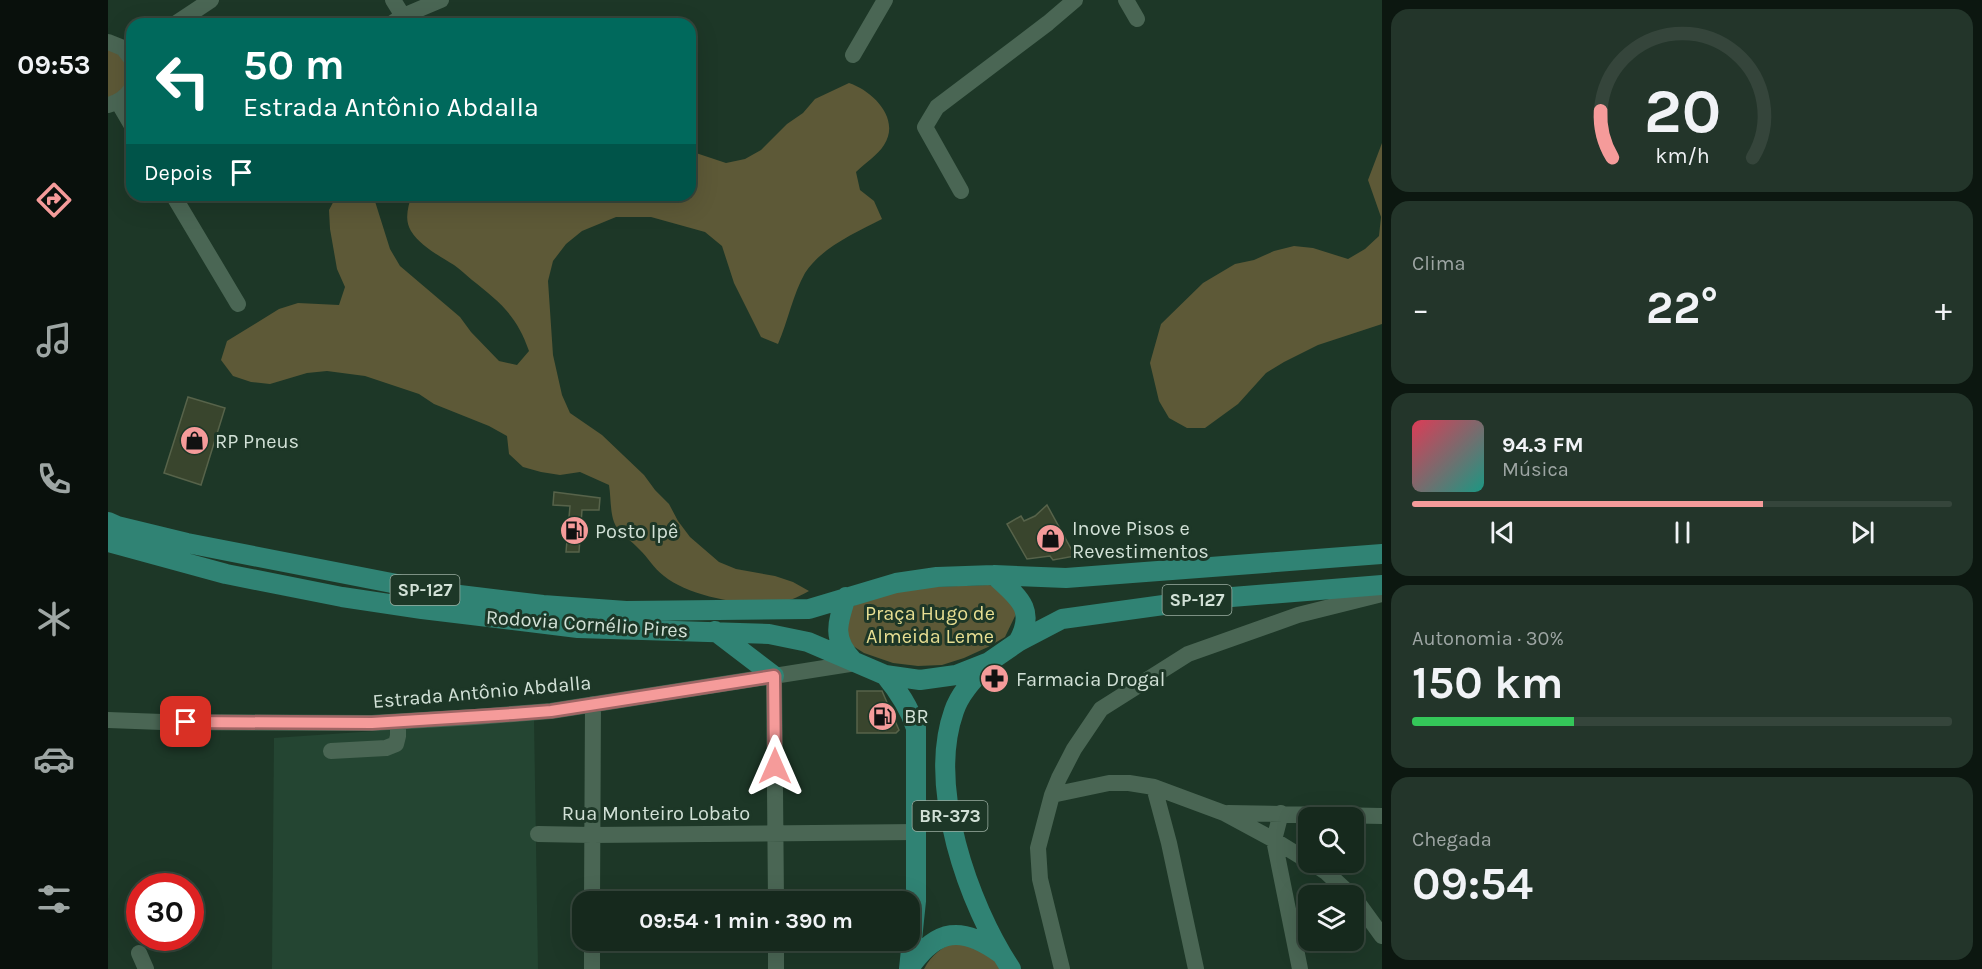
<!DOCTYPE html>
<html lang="pt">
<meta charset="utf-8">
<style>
body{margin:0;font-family:Karla,sans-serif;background:#23352a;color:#f1f3f6;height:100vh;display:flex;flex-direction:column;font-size:22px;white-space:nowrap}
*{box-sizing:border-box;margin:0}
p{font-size:20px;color:#9ea6a4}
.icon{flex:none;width:33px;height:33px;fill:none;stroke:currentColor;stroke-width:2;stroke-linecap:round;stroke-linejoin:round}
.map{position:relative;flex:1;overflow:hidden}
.details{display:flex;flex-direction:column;gap:9px;padding:9px;background:#0c1710;width:600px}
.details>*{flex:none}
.banner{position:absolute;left:18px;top:18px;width:570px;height:183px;border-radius:18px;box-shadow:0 6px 24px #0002,0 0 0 2px #35453b;background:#00695c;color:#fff;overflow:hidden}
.tools{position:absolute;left:1190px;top:807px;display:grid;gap:12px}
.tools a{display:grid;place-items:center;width:66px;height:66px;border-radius:12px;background:#16291d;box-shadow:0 6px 24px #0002,0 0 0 2px #35453b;font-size:30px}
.speed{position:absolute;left:18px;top:873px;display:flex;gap:12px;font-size:30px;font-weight:700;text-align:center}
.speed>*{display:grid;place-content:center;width:78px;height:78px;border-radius:50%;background:#16291d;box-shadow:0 6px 24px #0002,0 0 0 2px #35453b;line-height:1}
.speed .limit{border:9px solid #d22;background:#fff;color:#111}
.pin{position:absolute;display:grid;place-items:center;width:51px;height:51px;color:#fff;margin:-26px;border-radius:12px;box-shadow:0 3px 9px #0006}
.me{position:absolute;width:66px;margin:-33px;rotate:0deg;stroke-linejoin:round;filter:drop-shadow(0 0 4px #0008)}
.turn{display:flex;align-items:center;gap:21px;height:126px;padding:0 18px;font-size:27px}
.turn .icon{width:78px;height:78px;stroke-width:2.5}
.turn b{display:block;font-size:42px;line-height:51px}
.then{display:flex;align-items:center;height:57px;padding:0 18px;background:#0003;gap:12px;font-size:22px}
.big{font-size:45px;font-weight:700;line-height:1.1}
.details .tile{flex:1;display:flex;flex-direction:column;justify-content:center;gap:9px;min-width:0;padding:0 21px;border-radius:18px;background:#23352a}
.details .dial{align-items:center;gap:0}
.dial svg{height:156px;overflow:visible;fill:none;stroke:#35453b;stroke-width:7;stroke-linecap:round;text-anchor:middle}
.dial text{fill:#f1f3f6;stroke:none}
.song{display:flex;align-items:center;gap:18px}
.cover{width:72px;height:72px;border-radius:9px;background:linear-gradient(135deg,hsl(350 70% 55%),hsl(170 70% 35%))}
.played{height:6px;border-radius:3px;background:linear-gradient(90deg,#f59b9a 65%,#35453b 65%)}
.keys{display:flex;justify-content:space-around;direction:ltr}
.heat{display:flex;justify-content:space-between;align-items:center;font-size:33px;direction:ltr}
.charge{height:9px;border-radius:4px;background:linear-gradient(90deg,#34c759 30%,#35453b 0)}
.trip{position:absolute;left:464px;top:891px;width:348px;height:60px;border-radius:18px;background:#16291d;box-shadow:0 6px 24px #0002,0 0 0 2px #35453b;font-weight:700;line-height:60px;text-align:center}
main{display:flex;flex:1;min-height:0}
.tabs{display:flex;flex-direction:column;width:108px;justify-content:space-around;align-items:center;background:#09100c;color:#9ea6a4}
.tabs .icon{width:42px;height:42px}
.tabs .selected{color:#f59b9a}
.tabs b{font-size:27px;color:#f1f3f6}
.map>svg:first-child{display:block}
.built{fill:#244532}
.green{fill:#5d5937}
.building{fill:#39452d;stroke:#57634a;stroke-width:1.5}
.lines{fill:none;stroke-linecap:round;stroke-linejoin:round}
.minor{stroke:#4a6654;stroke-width:16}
.major{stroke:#308374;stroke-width:20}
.route-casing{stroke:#9f6564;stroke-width:15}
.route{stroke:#f59b9a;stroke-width:10}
.labels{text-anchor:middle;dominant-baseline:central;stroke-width:6;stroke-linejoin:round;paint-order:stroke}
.shield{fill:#1d3727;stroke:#9caea2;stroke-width:1.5}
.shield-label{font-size:18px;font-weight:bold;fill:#d2e1d7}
.poi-label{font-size:20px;fill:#d2e1d7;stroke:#1d3727;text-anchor:start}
.park-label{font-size:20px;fill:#e7de92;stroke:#1d3727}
.street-label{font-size:20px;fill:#d2e1d7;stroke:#1d3727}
</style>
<main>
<nav class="tabs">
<b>09:53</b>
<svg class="icon selected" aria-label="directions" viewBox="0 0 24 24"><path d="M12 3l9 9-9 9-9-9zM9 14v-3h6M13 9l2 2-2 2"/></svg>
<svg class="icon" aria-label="music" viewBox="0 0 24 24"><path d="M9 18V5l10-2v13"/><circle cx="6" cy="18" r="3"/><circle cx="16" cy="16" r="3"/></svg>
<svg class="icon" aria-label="phone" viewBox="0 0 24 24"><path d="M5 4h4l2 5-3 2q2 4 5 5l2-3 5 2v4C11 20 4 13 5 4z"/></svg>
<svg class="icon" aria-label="climate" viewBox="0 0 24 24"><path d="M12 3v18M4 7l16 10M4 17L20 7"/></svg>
<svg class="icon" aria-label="car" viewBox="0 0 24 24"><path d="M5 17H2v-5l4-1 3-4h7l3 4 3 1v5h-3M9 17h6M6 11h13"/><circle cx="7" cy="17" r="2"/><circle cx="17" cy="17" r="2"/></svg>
<svg class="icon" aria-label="filters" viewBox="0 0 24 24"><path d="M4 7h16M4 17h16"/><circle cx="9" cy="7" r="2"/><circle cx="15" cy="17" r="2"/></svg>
</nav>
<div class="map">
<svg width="1274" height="969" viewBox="0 0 1274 969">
<rect width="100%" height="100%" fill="#1d3727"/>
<path class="built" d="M 426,720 L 430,969 L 164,969 L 166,738 Z"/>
<path class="green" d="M 0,48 C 18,55 25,70 17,88 L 0,99 Z
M 741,83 C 765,91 793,119 776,145 C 770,155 756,164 748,172 L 752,190 L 766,201 L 774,219 C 747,233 714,247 697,273 C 685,294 680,321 670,344 L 653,337 L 626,283 L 614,246 L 597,232 L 543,217 L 508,217 L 474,231 L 458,244 L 445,261 L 440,281 L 445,355 L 454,395 L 462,413 L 494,435 L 536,475 L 547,490 L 561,504 L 570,521 L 582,537 L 611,562 L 628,569 L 667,576 L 685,582 L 701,591 C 690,597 680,602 667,603 C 635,606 580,596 556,576 C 545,568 540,557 531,549 C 524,541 509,532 506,522 C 502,511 503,497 501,485 L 472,472 L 452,475 L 433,472 L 415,467 L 401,454 L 399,436 L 381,426 L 326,404 L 311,394 L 257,376 L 219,371 L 199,373 L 162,384 L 143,382 L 125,376 L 113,360 L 119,341 L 171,309 L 190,303 L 231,305 L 237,287 L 229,269 L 222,229 L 221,210 L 229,195 L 265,195 L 282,249 L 292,266 L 352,317 L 363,332 L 391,361 L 409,365 L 421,351 C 409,316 392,302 364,280 C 358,275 353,270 346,265 C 332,256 312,246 303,231 C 296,220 300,206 304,195 L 582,195 L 582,151 L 618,163 L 637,159 L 653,150 L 679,124 L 695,113 L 707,99 Z
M 1274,143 L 1274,324 L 1210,345 L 1176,362 L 1158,373 L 1130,404 L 1097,428 L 1079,428 L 1061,418 L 1051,401 L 1042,363 L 1053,324 L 1095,283 L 1127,264 L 1146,260 L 1166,251 L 1186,246 L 1205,248 L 1240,259 L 1257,249 L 1271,236 L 1273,217 L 1260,180 Z
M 880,585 L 890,586 L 900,592 L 908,614 L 897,637 L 880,647 L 856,658 L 834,665 L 810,666 L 785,663 L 756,653 L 745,646 L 738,635 L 740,608 L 790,588 Z
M 850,941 L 881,950 L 894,969 L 816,969 C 824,954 834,947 850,941 Z"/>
<path class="building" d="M 80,397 L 117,408 L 93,485 L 56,473 Z
M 446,492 L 492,498 L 491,510 L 474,510 L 471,552 L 458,552 L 462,506 L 445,505 Z
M 939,505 L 967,556 L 945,560 L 942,556 L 919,559 L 899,524 L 913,516 L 916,521 L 927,516 Z
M 749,691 L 774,691 L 791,730 L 788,733 L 749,733 Z"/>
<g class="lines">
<path class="minor" d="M 285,0 L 295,16
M 1018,0 L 1029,19
M 67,24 L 103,0
M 283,24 L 295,16 L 333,0
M 0,42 L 15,48 L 24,60
M 745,55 L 777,0
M 10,102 L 24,126
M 0,105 C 11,102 17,98 24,88
M 853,191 L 817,127 L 829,107 L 940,23 L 967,0
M 65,195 L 130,304
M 666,676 L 668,902
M 0,720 L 54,722 L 264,723 L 367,717 L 443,711 L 748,663
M 223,751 L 278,748 L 288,744 L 290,736 L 290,722
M 1046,787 L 1061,843 L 1088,969
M 944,795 L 1001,783 L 1021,783 L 1046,787 L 1116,813 L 1166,840 L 1200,861
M 1120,813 L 1274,816
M 1173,813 L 1166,840 L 1192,969
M 430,834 L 484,835 L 809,832
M 1203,862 L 1218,872 L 1244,896
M 1245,896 L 1274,936
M 484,902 L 485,704
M 31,953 L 38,969
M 484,969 L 484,940
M 668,969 L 668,940
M 954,969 L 932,879 L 930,848 L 944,795 L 951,778 L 966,749 L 993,709 L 1080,654 L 1190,615 L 1274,594"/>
<path class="major" d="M 0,522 L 9,526 L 79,543 L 335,593 L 435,605 L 518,611 L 701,609 L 788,583 L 829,577 L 886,575 L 958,578 L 1274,554
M 0,542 L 118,574 L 234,597 L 314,609 L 470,628 L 661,634 L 700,642 L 777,675 L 812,680 L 848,675 L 881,662 L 910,642 L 954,619 L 1099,599 L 1274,585
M 886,575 C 910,597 929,609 910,642
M 738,597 C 729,624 724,639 745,661
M 607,631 L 666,676
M 878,666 C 866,679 852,693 846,711 C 819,787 860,904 903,969
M 777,675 C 791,692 801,707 808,728 L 808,901 L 801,969
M 802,967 C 829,928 854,926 892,953"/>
</g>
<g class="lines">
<defs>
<path id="route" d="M 78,722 L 264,723 L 405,714 L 443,711 L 666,676 L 667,766"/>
</defs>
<use href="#route" class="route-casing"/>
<use href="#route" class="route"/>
</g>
<defs>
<symbol id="shop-disc" viewBox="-11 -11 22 22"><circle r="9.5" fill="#f59b9a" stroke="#1d3727"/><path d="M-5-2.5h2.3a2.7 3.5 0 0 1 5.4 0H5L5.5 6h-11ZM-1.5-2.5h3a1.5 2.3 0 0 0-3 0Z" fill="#111"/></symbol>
<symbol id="fuel-disc" viewBox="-11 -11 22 22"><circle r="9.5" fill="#f59b9a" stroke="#1d3727"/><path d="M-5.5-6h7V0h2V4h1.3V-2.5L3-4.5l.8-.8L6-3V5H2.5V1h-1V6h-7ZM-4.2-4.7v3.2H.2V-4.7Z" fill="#111"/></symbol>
<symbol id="pharmacy-disc" viewBox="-11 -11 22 22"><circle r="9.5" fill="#f59b9a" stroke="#1d3727"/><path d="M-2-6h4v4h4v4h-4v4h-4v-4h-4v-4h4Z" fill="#111"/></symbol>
</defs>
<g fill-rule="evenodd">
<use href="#shop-disc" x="70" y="424" width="33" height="33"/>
<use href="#fuel-disc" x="450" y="514" width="33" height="33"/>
<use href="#shop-disc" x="926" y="522" width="33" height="33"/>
<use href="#pharmacy-disc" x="870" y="662" width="33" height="33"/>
<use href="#fuel-disc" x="758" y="700" width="33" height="33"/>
</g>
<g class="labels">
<g class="shield">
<rect x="282.5" y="575" width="69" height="30" rx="4.5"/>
<rect x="1054.5" y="585" width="69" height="30" rx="4.5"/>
<rect x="804.5" y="801" width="75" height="30" rx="4.5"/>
</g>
<g class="shield-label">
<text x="317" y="590">SP-127</text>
<text x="1089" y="600">SP-127</text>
<text x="842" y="816">BR-373</text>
</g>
<g class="poi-label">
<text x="107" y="441">RP Pneus</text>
<text x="964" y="528">Inove Pisos e<tspan x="964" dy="23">Revestimentos</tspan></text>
<text x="487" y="531">Posto Ipê</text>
<text x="908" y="679">Farmacia Drogal</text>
<text x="796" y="716">BR</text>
</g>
<g class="park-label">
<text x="822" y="613">Praça Hugo de<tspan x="822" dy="23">Almeida Leme</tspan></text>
</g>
<g class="street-label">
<text transform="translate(479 624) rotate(4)">Rodovia Cornélio Pires</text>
<text transform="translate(374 692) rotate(-5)">Estrada Antônio Abdalla</text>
<text x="548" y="813">Rua Monteiro Lobato</text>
</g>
</g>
</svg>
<div class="tools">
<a><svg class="icon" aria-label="search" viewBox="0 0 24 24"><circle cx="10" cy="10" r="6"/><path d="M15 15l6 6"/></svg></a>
<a><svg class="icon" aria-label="layers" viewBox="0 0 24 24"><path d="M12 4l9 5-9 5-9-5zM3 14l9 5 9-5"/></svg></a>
</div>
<div class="speed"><div class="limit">30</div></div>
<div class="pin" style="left:78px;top:722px;background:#d93025"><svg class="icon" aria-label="arrive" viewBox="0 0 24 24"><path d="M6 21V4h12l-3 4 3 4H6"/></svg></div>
<svg class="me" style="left:667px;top:766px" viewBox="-20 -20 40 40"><path d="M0-17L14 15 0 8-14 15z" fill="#f59b9a" stroke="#fff" stroke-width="4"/></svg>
<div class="trip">09:54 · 1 min · 390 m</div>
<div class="banner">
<div class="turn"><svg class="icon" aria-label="left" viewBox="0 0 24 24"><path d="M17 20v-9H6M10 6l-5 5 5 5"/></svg><div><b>50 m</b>Estrada Antônio Abdalla</div></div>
<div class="then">Depois<svg class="icon" aria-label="arrive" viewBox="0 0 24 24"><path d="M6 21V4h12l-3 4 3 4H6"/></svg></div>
</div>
</div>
<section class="details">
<div class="tile dial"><svg viewBox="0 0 100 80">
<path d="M14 69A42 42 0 1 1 86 69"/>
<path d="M14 69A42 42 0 0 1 8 45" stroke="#f59b9a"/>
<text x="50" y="56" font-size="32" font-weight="700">20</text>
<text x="50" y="72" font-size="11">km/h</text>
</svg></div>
<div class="tile"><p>Clima</p>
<div class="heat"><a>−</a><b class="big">22°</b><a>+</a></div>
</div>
<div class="tile">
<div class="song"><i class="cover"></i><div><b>94.3 FM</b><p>Música</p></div></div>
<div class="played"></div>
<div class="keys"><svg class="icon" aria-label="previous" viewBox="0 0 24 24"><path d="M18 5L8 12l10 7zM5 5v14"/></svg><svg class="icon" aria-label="pause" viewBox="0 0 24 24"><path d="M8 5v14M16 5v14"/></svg><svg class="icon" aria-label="next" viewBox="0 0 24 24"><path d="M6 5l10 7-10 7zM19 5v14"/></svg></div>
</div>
<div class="tile"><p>Autonomia · 30%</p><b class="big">150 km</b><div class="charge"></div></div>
<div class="tile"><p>Chegada</p><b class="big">09:54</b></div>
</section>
</main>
